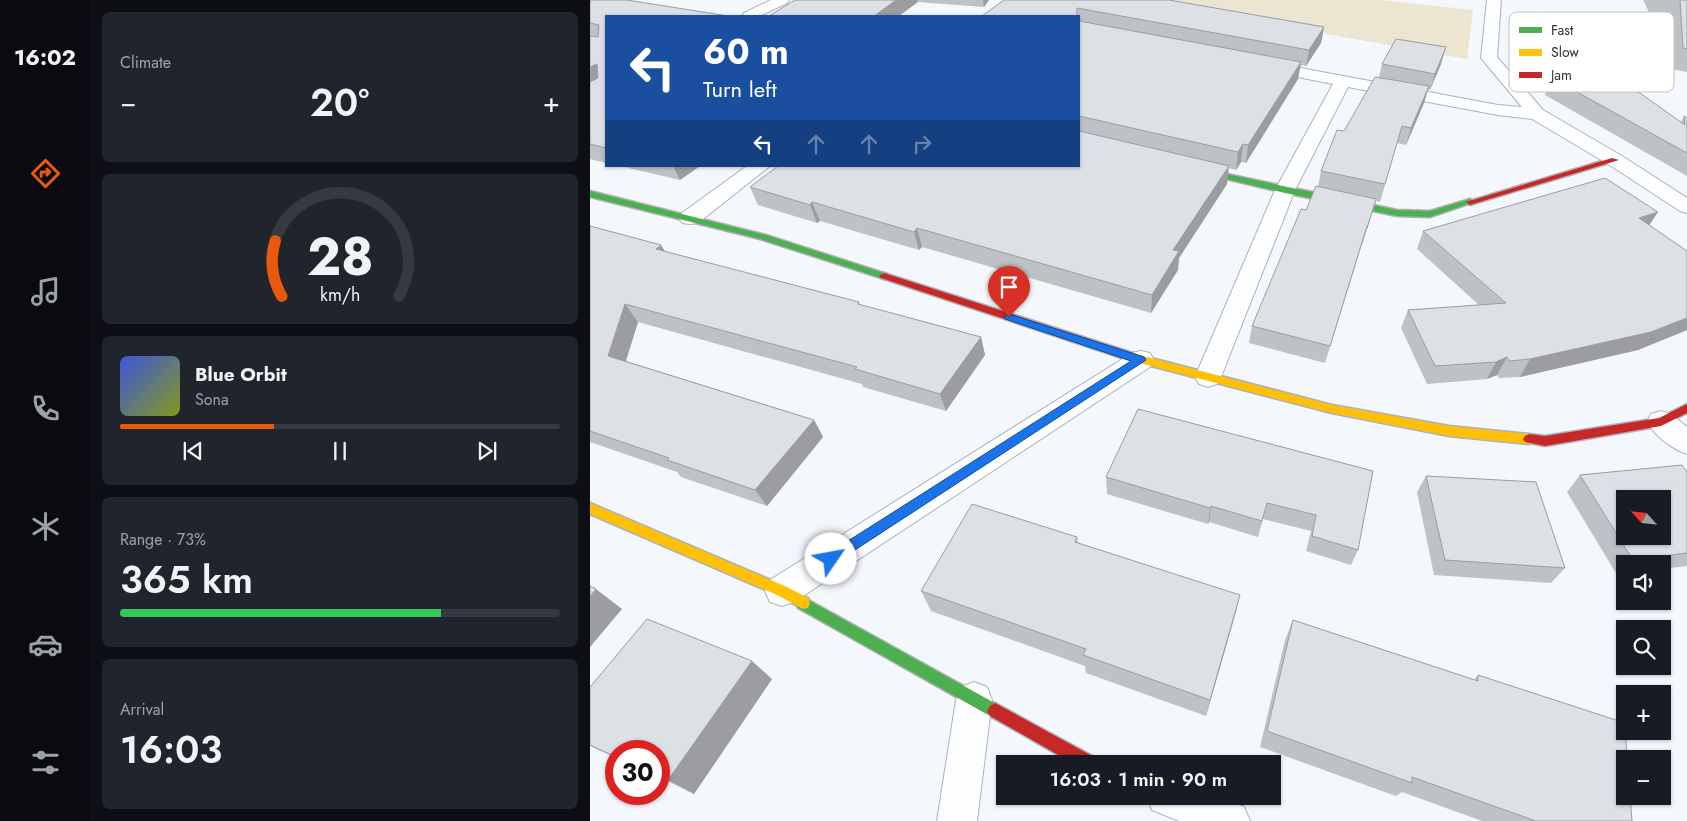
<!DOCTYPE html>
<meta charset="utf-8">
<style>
body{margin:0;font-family:Jost,sans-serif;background:#20242c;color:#f1f3f6;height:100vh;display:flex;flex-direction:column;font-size:19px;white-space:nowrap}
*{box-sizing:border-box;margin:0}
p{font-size:16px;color:#9ea1a6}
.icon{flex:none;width:28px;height:28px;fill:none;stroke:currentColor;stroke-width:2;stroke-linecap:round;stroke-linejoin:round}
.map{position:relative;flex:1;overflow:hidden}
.details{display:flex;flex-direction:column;gap:12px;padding:12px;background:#0d0f14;width:500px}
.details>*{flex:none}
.top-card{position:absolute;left:15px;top:15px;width:475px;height:152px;border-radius:0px;box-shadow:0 1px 4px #0004;background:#1a4fa0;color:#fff;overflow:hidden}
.needle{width:32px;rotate:297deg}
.buttons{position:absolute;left:1026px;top:490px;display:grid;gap:10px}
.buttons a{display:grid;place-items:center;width:55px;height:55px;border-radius:0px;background:#171b24;box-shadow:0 1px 4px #0004;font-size:25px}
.speed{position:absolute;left:15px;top:740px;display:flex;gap:10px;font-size:25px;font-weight:700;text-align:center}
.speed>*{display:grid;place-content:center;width:65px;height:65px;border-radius:50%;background:#171b24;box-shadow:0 1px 4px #0004;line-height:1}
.speed .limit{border:8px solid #d22;background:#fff;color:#111}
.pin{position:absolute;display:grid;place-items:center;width:42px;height:42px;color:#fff;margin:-51px -21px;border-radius:50% 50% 50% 0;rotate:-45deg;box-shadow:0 0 5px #0007}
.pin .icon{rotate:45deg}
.me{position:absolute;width:55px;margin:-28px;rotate:57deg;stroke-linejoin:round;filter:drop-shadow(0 0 4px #0008)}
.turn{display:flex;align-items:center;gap:18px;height:105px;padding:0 15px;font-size:22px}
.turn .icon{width:65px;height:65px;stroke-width:2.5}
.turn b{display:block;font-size:35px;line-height:42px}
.lanes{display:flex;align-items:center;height:48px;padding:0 15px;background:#0003;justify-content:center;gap:25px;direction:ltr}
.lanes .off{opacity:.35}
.big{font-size:38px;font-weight:600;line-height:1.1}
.details .widget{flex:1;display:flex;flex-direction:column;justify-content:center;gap:8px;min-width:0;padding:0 18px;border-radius:8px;background:#20242c}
.details .dial{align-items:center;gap:0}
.dial svg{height:130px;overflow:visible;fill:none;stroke:#363941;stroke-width:7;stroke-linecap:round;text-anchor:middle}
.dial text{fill:#f1f3f6;stroke:none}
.song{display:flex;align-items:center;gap:15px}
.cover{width:60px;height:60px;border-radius:8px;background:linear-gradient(135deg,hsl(230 70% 55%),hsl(70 70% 35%))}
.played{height:5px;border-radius:2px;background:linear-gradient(90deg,#ea580c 35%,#363941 35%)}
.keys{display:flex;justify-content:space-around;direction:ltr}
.heat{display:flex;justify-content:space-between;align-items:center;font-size:28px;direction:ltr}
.charge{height:8px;border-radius:4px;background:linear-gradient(90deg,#34c759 73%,#363941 0)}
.trip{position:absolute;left:406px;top:755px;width:285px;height:50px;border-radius:0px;background:#171b24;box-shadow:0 1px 4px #0004;font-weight:600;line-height:50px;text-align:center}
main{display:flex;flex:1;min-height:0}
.dock{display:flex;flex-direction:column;width:90px;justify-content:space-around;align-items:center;background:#090b0e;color:#9ea1a6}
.dock .icon{width:35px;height:35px}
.dock .active{color:#ea580c}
.dock b{font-size:22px;color:#f1f3f6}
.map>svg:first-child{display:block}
.green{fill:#ece5cf}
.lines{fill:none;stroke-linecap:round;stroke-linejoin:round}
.street-casing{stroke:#aeb1b5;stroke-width:2}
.fast-casing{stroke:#aeb1b5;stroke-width:3}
.slow-casing{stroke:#aeb1b5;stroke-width:3}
.jam-casing{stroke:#aeb1b5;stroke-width:3}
.street{fill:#fdfeff;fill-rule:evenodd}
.fast{fill:#4caf50;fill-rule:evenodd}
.slow{fill:#ffc107;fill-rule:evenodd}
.jam{fill:#c62828;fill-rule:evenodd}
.wall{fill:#bec1c5}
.shaded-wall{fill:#9b9da0}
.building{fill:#dde0e5;stroke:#9b9da0;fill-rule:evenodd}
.route{fill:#1a73e8;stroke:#114b97}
.key{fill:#fff;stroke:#c1c2c4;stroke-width:1}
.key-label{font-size:14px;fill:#303339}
</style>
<main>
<nav class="dock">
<b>16:02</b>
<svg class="icon active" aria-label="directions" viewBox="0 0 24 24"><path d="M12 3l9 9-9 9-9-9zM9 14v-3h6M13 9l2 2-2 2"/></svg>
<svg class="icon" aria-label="music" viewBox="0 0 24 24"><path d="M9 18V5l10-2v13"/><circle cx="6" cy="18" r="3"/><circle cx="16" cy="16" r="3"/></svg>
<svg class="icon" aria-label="phone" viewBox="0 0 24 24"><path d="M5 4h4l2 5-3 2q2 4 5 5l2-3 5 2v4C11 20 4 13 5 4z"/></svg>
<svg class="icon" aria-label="climate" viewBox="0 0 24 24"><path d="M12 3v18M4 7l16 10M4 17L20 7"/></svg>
<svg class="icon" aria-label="car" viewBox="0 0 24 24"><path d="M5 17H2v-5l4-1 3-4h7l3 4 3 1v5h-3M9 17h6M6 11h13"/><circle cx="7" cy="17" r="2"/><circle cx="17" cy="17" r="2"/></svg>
<svg class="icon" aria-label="filters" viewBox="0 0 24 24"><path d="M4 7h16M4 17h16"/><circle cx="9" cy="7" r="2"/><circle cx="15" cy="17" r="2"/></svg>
</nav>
<section class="details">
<div class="widget"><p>Climate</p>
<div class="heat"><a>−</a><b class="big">20°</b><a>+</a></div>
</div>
<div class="widget dial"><svg viewBox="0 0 100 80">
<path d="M14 69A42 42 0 1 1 86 69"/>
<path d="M14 69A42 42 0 0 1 10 35" stroke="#ea580c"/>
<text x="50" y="56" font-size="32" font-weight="700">28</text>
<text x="50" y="72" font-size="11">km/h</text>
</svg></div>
<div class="widget">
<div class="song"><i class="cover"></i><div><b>Blue Orbit</b><p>Sona</p></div></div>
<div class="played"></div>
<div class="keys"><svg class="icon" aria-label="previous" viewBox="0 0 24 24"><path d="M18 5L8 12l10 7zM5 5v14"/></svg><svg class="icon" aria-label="pause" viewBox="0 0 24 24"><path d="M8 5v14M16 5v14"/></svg><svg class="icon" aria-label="next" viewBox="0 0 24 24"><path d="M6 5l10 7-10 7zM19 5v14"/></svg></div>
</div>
<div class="widget"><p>Range · 73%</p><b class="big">365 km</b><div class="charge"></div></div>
<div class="widget"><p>Arrival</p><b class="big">16:03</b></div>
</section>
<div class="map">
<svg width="1097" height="821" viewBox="0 0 1097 821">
<rect width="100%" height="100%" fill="#f4f7fc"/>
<path class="green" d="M 545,0 L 790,0 L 883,10 L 877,59 Z"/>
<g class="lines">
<defs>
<path id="street" d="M 181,0 L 199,0 L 197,3 L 170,16 L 152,16 L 154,13 Z
M 897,0 L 911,0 L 907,57 L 953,110 L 1032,156 L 1097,198 L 1097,213 L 1090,211 L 1018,164 L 942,119 L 908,115 L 758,87 L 705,190 L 631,377 L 627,384 L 618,387 L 609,384 L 605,377 L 685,190 L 743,84 L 667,69 L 665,66 L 667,63 L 673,61 L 908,105 L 932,107 L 891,58 Z
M 157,166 L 180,166 L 108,223 L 100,224 L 92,223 L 89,218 L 92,213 Z
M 551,351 L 560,353 L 564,360 L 560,367 L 204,602 L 192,606 L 180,602 L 175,591 L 180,580 L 542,353 Z
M 1071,411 L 1081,414 L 1097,427 L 1097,454 C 1082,449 1065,436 1057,422 L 1061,414 Z
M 384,682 L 397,687 L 402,700 L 387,821 L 347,821 L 366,700 L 371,687 Z
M 556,796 L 628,796 L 654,807 L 660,821 L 589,821 L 562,810 Z"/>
<path id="fast" d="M 599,166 L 807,210 L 840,211 L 880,199 L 884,202 L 840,217 L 807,216 L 695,193 L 599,170 Z
M 0,191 L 176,235 L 297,274 L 299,276 L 294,279 L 170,239 L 0,197 Z
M 213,597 L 410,706 L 413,711 L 410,716 L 405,719 L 400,716 L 208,608 L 206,603 L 208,598 Z"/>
<path id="slow" d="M 542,353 L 742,405 L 859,426 L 939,434 L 943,436 L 945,439 L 943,442 L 939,444 L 859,436 L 742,413 L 538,360 L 537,357 L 538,354 Z
M 0,503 L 197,587 L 218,598 L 220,603 L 218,608 L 213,609 L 187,595 L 0,514 Z"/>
<path id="jam" d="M 1022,158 L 1029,160 L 883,204 L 880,205 L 876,202 Z
M 294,273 L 546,354 L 547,357 L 546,360 L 538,360 L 291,278 L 289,276 Z
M 1097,404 L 1097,413 L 1071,426 L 955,446 L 935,442 L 933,439 L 935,436 L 939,434 L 955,436 L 1069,418 Z
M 405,703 L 506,758 L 508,764 L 484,764 L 400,716 L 397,711 L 400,706 Z"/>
</defs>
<use href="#street" class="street-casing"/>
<use href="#fast" class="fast-casing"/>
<use href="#slow" class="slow-casing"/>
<use href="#jam" class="jam-casing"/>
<use href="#street" class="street"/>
<use href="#fast" class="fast"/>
<use href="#slow" class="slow"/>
<use href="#jam" class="jam"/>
</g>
<path class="wall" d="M 0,0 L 16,16 L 16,163 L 0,159 Z
M 205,0 L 399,0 L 394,7 L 328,2 Z
M 414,0 L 734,27 L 731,43 L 716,66 L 711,65 L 708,79 L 656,163 L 651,162 L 646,170 L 638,168 L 637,184 L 589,258 L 588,270 L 561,313 L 332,247 L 329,250 L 230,221 L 227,223 L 168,205 L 160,187 L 489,166 L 489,16 L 392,16 Z
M 1053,0 L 1097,0 L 1097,72 L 1081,69 L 1079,14 L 1059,12 Z
M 792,64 L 851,64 L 840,90 L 838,90 L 834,103 L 816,145 L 807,143 L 790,202 L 786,201 L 772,245 L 772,244 L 735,363 L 659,343 L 662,326 L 728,187 L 731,171 L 789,77 Z
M 962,78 L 1091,122 L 1094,116 L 1097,118 L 1097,176 L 955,95 Z
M 30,166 L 110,166 L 90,180 Z
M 1059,225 L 1097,251 L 1097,330 L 1048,350 L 930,377 L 909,378 L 907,375 L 897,379 L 837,384 L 811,328 L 818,310 L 889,305 L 827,249 L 833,231 Z
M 0,226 L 71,245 L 75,252 L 269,302 L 270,305 L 391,337 L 395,355 L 356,411 L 273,387 L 272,384 L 48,322 L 36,361 L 224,420 L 233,437 L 177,506 L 91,477 L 87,472 L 0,442 Z
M 783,471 L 768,550 L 761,565 L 716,551 L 721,531 L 673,519 L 668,537 L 619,522 L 618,524 L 517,494 L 516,477 Z
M 1097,472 L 1097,566 L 1072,569 L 1072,564 L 1035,564 L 1035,574 L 1027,575 L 977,492 L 990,475 Z
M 836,476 L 975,568 L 961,583 L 844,575 L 827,492 Z
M 487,537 L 488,543 L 645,615 L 616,716 L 496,673 L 495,666 L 341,611 L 331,591 Z
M 703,620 L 884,680 L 888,675 L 1042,821 L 892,821 L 812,792 L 806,796 L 670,747 L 695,640 Z
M 182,679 L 104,794 L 69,777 L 69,751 L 26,751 L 26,758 L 0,746 L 0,687 Z"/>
<path class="shaded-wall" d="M 306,0 L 327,0 L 328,2 L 309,16 L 284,16 Z
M 393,0 L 399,0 L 394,7 Z
M 734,27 L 731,43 L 716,66 L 719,50 Z
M 856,47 L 851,64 L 840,90 L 845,74 Z
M 711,62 L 708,79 L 656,163 L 658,145 Z
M 7,64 L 16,81 L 0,88 L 0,67 Z
M 839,86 L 834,103 L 816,145 L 821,128 Z
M 653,144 L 651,162 L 646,170 L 648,152 Z
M 83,166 L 110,166 L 90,180 Z
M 639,166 L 637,184 L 589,258 L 588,270 L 561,313 L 562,295 L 583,250 Z
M 222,202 L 230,221 L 227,223 L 220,205 Z
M 1068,212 L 1056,230 L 1049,218 Z
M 327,228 L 332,247 L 329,250 L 324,232 Z
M 71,245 L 82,263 L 66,249 Z
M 35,304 L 48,322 L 32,373 L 18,356 Z
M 1097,318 L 1097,330 L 1048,350 L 930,377 L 940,359 Z
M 391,337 L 395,355 L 356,411 L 350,394 Z
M 917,357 L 907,375 L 897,379 L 906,362 Z
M 224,420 L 233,437 L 177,506 L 165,490 Z
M 621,506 L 619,522 L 618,524 L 620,508 Z
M 6,589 L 32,609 L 0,647 L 0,596 Z
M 650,595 L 645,615 L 616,716 L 620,700 Z
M 162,661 L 182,679 L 104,794 L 78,780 Z"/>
<path class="building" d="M 0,0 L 37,0 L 138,16 L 16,16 L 16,148 L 0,144 L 0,82 L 8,78 L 7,64 L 0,67 L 0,36 L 8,37 L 9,25 L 0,23 Z
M 205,0 L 306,0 L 284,16 L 179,16 Z
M 414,0 L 579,0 L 734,27 L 719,50 L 487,8 L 487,16 L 392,16 Z
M 1090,0 L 1097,0 L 1097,49 L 1093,48 Z
M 489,21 L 711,62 L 658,145 L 653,144 L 648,152 L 489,116 Z
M 806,39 L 856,47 L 845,74 L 792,64 Z
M 975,55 L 1050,93 L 1095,125 L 1094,116 L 1097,118 L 1097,153 L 962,78 Z
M 785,77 L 839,86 L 821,128 L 812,126 L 795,184 L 731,171 L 747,130 L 754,131 Z
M 489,131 L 639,166 L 583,250 L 589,251 L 562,295 L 327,228 L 324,232 L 222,202 L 220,205 L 160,187 L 188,166 L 489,166 Z
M 1015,178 L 1068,212 L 1049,218 L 1097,251 L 1097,318 L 1061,332 L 940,359 L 919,361 L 917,357 L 906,362 L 845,366 L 818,310 L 916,303 L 833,231 Z
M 726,186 L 786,199 L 777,228 L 777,226 L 740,346 L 662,326 L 711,209 L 716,210 Z
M 0,226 L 71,245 L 66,249 L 269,302 L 268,304 L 391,337 L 350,394 L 265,369 L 267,367 L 35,304 L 18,356 L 224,420 L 165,490 L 77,460 L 79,458 L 0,431 Z
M 548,409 L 783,471 L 768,550 L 722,536 L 726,515 L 677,503 L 672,521 L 621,506 L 620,508 L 516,477 Z
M 1092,465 L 1097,472 L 1097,553 L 1043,560 L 990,475 ZM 1035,499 L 1072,499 L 1072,536 L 1035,536 Z
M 836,476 L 946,482 L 975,568 L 855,560 Z
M 382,504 L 487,537 L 485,542 L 650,595 L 620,700 L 493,655 L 496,649 L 331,591 Z
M 0,586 L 6,589 L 0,596 Z
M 57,619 L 162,661 L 78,780 L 69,776 L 69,751 L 26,751 L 26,757 L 0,745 L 0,687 Z
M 703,620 L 888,681 L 888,675 L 1035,723 L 1037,759 L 1035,759 L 1035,796 L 1040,796 L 1042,821 L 946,821 L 822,777 L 822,783 L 677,731 Z"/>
<path class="route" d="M 419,314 L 554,357 L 556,360 L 245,563 L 241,565 L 236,563 L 234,559 L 236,555 L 541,361 L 415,319 L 414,317 Z"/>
<rect x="919" y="12" width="165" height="80" rx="8" class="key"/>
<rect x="929" y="27" width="23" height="6" fill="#4caf50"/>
<rect x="929" y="49" width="23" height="7" fill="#ffc107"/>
<rect x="929" y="72" width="23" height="6" fill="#c62828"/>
<g class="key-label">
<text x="961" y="35">Fast</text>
<text x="961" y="57">Slow</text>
<text x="961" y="80">Jam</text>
</g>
</svg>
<div class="buttons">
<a><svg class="needle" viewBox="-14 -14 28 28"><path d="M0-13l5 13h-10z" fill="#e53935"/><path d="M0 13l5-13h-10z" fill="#9ea1a6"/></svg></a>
<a><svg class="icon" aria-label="sound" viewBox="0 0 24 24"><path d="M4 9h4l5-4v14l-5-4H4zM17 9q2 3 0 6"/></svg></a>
<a><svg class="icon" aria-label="search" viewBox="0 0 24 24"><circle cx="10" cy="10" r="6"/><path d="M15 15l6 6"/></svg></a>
<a>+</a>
<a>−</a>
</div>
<div class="speed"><div class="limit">30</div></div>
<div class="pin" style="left:419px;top:317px;background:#d93025"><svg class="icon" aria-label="arrive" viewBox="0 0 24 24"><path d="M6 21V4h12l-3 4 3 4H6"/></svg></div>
<svg class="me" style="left:241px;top:559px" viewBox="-20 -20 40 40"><circle r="19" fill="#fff"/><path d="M0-13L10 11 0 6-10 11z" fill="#1a73e8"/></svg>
<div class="trip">16:03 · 1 min · 90 m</div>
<div class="top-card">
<div class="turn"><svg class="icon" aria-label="left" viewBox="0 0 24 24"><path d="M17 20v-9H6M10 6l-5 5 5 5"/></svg><div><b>60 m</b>Turn left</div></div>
<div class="lanes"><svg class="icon" aria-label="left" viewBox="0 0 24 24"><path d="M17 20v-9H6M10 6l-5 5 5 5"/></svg><svg class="icon off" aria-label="ahead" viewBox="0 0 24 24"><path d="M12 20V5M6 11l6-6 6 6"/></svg><svg class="icon off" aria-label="ahead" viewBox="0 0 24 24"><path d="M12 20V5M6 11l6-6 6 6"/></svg><svg class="icon off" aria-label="right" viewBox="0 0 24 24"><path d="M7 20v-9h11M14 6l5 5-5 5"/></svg></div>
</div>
</div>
</main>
